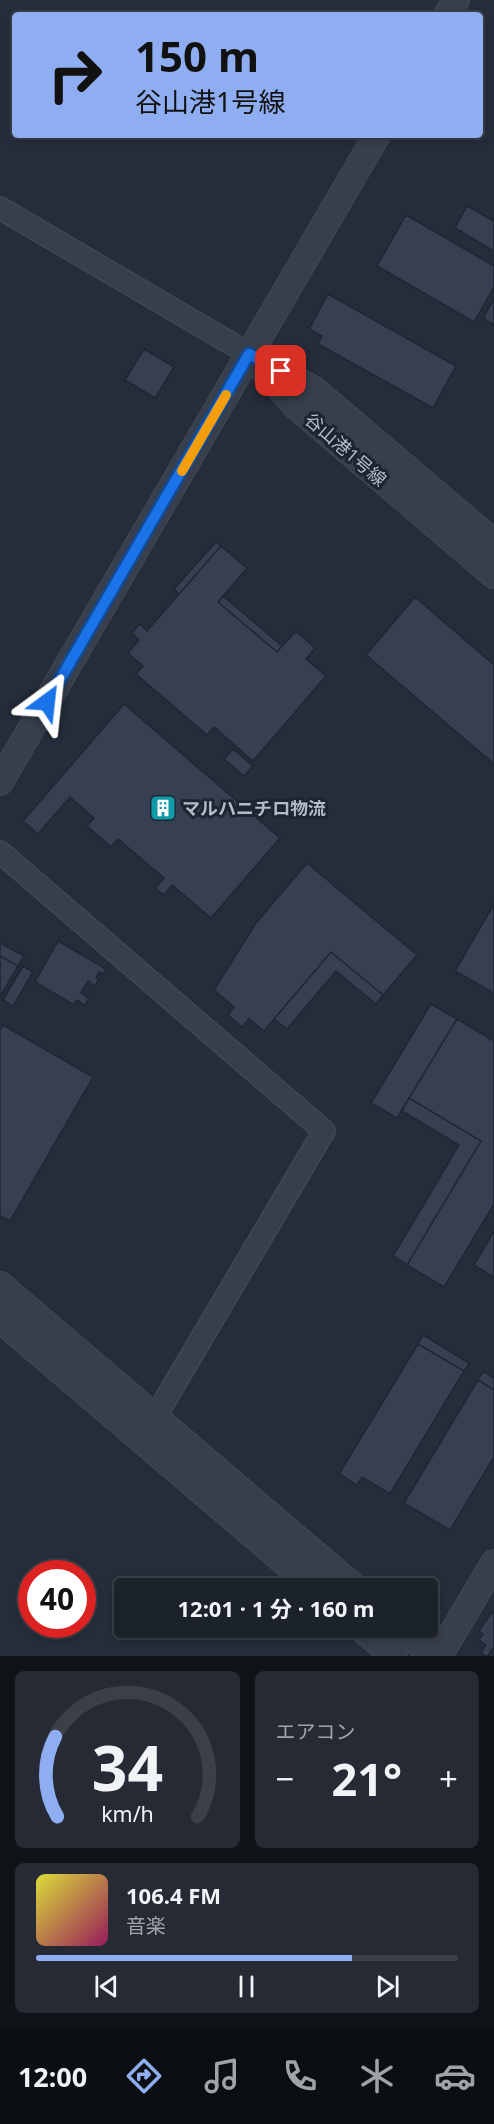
<!DOCTYPE html>
<html lang="ja">
<meta charset="utf-8">
<style>
body{margin:0;font-family:"Noto Sans","Noto Sans JP",sans-serif;background:#252a34;color:#f1f3f6;height:100vh;display:flex;flex-direction:column;font-size:22px;white-space:nowrap}
*{box-sizing:border-box;margin:0}
p{font-size:20px;color:#a0a4a9}
.icon{flex:none;width:33px;height:33px;fill:none;stroke:currentColor;stroke-width:2;stroke-linecap:round;stroke-linejoin:round}
.map{position:relative;height:1656px;overflow:hidden}
.drawer{display:flex;flex-direction:column;gap:15px;padding:15px;background:#0f1318;flex:1}
.drawer>*{flex:none}
.banner{position:absolute;left:12px;top:12px;width:471px;height:126px;border-radius:6px;box-shadow:0 3px 9px #0003,0 0 0 2px #3a3f48;background:#8fadf1;color:#111;overflow:hidden}
.speed{position:absolute;left:18px;top:1560px;display:flex;gap:12px;font-size:30px;font-weight:700;text-align:center}
.speed>*{display:grid;place-content:center;width:78px;height:78px;border-radius:50%;background:#1c222c;box-shadow:0 3px 9px #0003,0 0 0 2px #3a3f48;line-height:1}
.speed .limit{border:9px solid #d22;background:#fff;color:#111}
.pin{position:absolute;display:grid;place-items:center;width:51px;height:51px;color:#fff;margin:-26px;border-radius:12px;box-shadow:0 3px 9px #0006}
.me{position:absolute;width:66px;margin:-33px;rotate:30deg;stroke-linejoin:round;filter:drop-shadow(0 0 4px #0008)}
.turn{display:flex;align-items:center;gap:21px;height:126px;padding:0 24px;font-size:27px}
.turn .icon{width:78px;height:78px;stroke-width:2.5}
.turn b{display:block;font-size:42px;line-height:51px}
.big{font-size:45px;font-weight:700;line-height:1.1}
.drawer .card{flex:1;display:flex;flex-direction:column;justify-content:center;gap:9px;min-width:0;padding:0 21px;border-radius:9px;background:#252a34}
.drawer .dial{align-items:center;gap:0}
.dial svg{height:156px;overflow:visible;fill:none;stroke:#3a3f48;stroke-width:7;stroke-linecap:round;text-anchor:middle}
.dial text{fill:#f1f3f6;stroke:none}
.song{display:flex;align-items:center;gap:18px}
.cover{width:72px;height:72px;border-radius:9px;background:linear-gradient(135deg,hsl(60 70% 55%),hsl(330 70% 35%))}
.played{height:6px;border-radius:3px;background:linear-gradient(90deg,#8fadf1 75%,#3a3f48 75%)}
.keys{display:flex;justify-content:space-around;direction:ltr}
.heat{display:flex;justify-content:space-between;align-items:center;font-size:33px;direction:ltr}
.drawer .tiles{flex:1;display:grid;gap:15px;grid-template-columns:1fr 1fr}
.card:last-child{grid-column:span 2}
.trip{position:absolute;left:114px;top:1578px;width:324px;height:60px;border-radius:6px;background:#1c222c;box-shadow:0 3px 9px #0003,0 0 0 2px #3a3f48;font-weight:700;line-height:60px;text-align:center}
.tab-bar{display:flex;height:96px;justify-content:space-around;align-items:center;background:#0b0e12;color:#a0a4a9}
.tab-bar .icon{width:42px;height:42px}
.tab-bar .selected{color:#8fadf1}
.tab-bar b{font-size:27px;color:#f1f3f6}
.map>svg:first-child{display:block}
.building{fill:#374052;stroke:#202632;stroke-width:1.5}
.lines{fill:none;stroke-linecap:round;stroke-linejoin:round}
.minor-casing{stroke:#414854;stroke-width:24}
.tertiary-casing{stroke:#414854;stroke-width:28}
.minor{stroke:#383f4c;stroke-width:21}
.tertiary{stroke:#383f4c;stroke-width:26}
.route-casing{stroke:#114b97;stroke-width:15}
.route{stroke:#1a73e8;stroke-width:10}
.slow{stroke:#f59e0b;stroke-width:10}
.labels{text-anchor:middle;dominant-baseline:central;stroke-width:6;stroke-linejoin:round;paint-order:stroke}
.street-label{font-size:18px;fill:#b4bac7;stroke:#1e2430}
.poi-label{font-size:18px;font-weight:bold;fill:#b4bac7;stroke:#1e2430;text-anchor:start}
</style>
<div class="map">
<svg width="494" height="1656" viewBox="0 0 494 1656">
<rect width="100%" height="100%" fill="#252d3b"/>
<path class="building" d="M 467,206 L 494,221 L 494,251 L 455,228 Z
M 406,215 L 494,266 L 494,287 L 474,322 L 377,266 Z
M 328,294 L 456,366 L 433,408 L 318,344 L 322,336 L 309,329 Z
M 494,299 L 494,325 L 483,318 Z
M 144,349 L 174,367 L 155,398 L 125,380 Z
M 216,542 L 221,546 L 179,594 L 174,589 Z
M 221,546 L 247,568 L 218,602 L 277,652 L 296,631 L 315,648 L 306,659 L 326,676 L 253,761 L 214,727 L 207,735 L 136,674 L 143,666 L 128,653 L 139,640 L 132,633 L 140,624 L 147,631 Z
M 223,596 L 282,646 L 277,652 L 218,602 Z
M 415,597 L 494,665 L 494,764 L 366,655 Z
M 124,704 L 280,838 L 211,918 L 172,885 L 164,895 L 155,888 L 164,878 L 118,839 L 111,847 L 87,826 L 94,818 L 70,797 L 38,834 L 23,821 Z
M 233,749 L 253,766 L 244,776 L 224,759 Z
M 307,863 L 417,955 L 383,995 L 331,952 L 264,1031 L 249,1019 L 242,1027 L 228,1015 L 234,1007 L 214,990 L 256,923 Z
M 494,904 L 494,993 L 455,971 Z
M 58,941 L 106,969 L 103,974 L 99,972 L 96,978 L 99,979 L 95,986 L 88,981 L 81,993 L 89,998 L 85,1005 L 77,1000 L 74,1005 L 35,982 Z
M 0,943 L 24,956 L 18,966 L 0,956 Z
M 331,952 L 383,995 L 376,1004 L 336,971 L 287,1029 L 274,1019 Z
M 0,956 L 18,966 L 0,997 Z
M 23,966 L 33,972 L 13,1006 L 3,1000 Z
M 431,1004 L 457,1019 L 397,1118 L 371,1103 Z
M 457,1019 L 494,1041 L 494,1204 L 444,1287 L 407,1265 L 481,1141 L 409,1098 Z
M 3,1025 L 93,1077 L 10,1221 L 0,1216 L 0,1030 Z
M 409,1098 L 481,1141 L 407,1265 L 393,1256 L 459,1145 L 402,1111 Z
M 494,1231 L 494,1277 L 474,1265 Z
M 423,1335 L 469,1363 L 464,1371 L 418,1344 Z
M 418,1344 L 464,1371 L 390,1494 L 362,1477 L 357,1485 L 339,1474 Z
M 483,1371 L 494,1378 L 494,1390 L 478,1380 Z
M 478,1380 L 494,1390 L 494,1457 L 450,1530 L 404,1503 Z
M 492,1612 L 494,1614 L 494,1650 L 492,1649 L 488,1656 L 485,1656 L 481,1653 L 486,1645 L 479,1640 L 483,1634 L 479,1631 Z"/>
<g class="lines">
<defs>
<path id="minor" d="M 0,208 L 249,354
M 0,852 L 324,1131 L 148,1429"/>
<path id="tertiary" d="M 447,15 L 456,0
M 249,354 L 297,407 L 494,575
M 265,363 L 313,389 L 494,543
M 0,782 L 377,135
M 0,1285 L 355,1588
M 0,1319 L 315,1588
M 361,1628 L 394,1656
M 400,1628 L 433,1656
M 439,1656 L 494,1563"/>
</defs>
<use href="#minor" class="minor-casing"/>
<use href="#tertiary" class="tertiary-casing"/>
<use href="#minor" class="minor"/>
<use href="#tertiary" class="tertiary"/>
</g>
<g class="lines">
<defs>
<path id="route" d="M 47,702 L 249,354 L 281,371"/>
</defs>
<use href="#route" class="route-casing"/>
<use href="#route" class="route"/>
<path class="slow" d="M 182,471 L 226,395"/>
</g>
<defs>
<symbol id="building-square" viewBox="-11 -11 22 22"><rect x="-9" y="-9" width="18" height="18" rx="4" fill="#0f9aa8" stroke="#1e2430"/><path d="M-4-6H4V6H1V3H-1V6H-4ZM-2.5-4.3h1.7v1.8h-1.7ZM.8-4.3h1.7v1.8H.8ZM-2.5-1h1.7V.8h-1.7ZM.8-1h1.7V.8H.8Z" fill="#fff"/></symbol>
</defs>
<g fill-rule="evenodd">
<use href="#building-square" x="148" y="793" width="30" height="30"/>
</g>
<g class="labels">
<g class="street-label">
<text transform="translate(346 449) rotate(41)">谷山港1号線</text>
</g>
<g class="poi-label">
<text x="182" y="808">マルハニチロ物流</text>
</g>
</g>
</svg>
<div class="speed"><div class="limit">40</div></div>
<div class="pin" style="left:281px;top:371px;background:#d93025"><svg class="icon" aria-label="arrive" viewBox="0 0 24 24"><path d="M6 21V4h12l-3 4 3 4H6"/></svg></div>
<svg class="me" style="left:47px;top:702px" viewBox="-20 -20 40 40"><path d="M0-17L14 15 0 8-14 15z" fill="#1a73e8" stroke="#fff" stroke-width="4"/></svg>
<div class="trip">12:01 · 1 分 · 160 m</div>
<div class="banner">
<div class="turn"><svg class="icon" aria-label="right" viewBox="0 0 24 24"><path d="M7 20v-9h11M14 6l5 5-5 5"/></svg><div><b>150 m</b>谷山港1号線</div></div>
</div>
</div>
<section class="drawer">
<div class="tiles">
<div class="card dial"><svg viewBox="0 0 100 80">
<path d="M14 69A42 42 0 1 1 86 69"/>
<path d="M14 69A42 42 0 0 1 13 28" stroke="#8fadf1"/>
<text x="50" y="56" font-size="32" font-weight="700">34</text>
<text x="50" y="72" font-size="11">km/h</text>
</svg></div>
<div class="card"><p>エアコン</p>
<div class="heat"><a>−</a><b class="big">21°</b><a>+</a></div>
</div>
<div class="card">
<div class="song"><i class="cover"></i><div><b>106.4 FM</b><p>音楽</p></div></div>
<div class="played"></div>
<div class="keys"><svg class="icon" aria-label="previous" viewBox="0 0 24 24"><path d="M18 5L8 12l10 7zM5 5v14"/></svg><svg class="icon" aria-label="pause" viewBox="0 0 24 24"><path d="M8 5v14M16 5v14"/></svg><svg class="icon" aria-label="next" viewBox="0 0 24 24"><path d="M6 5l10 7-10 7zM19 5v14"/></svg></div>
</div>
</div>
</section>
<nav class="tab-bar">
<b>12:00</b>
<svg class="icon selected" aria-label="directions" viewBox="0 0 24 24"><path d="M12 3l9 9-9 9-9-9zM9 14v-3h6M13 9l2 2-2 2"/></svg>
<svg class="icon" aria-label="music" viewBox="0 0 24 24"><path d="M9 18V5l10-2v13"/><circle cx="6" cy="18" r="3"/><circle cx="16" cy="16" r="3"/></svg>
<svg class="icon" aria-label="phone" viewBox="0 0 24 24"><path d="M5 4h4l2 5-3 2q2 4 5 5l2-3 5 2v4C11 20 4 13 5 4z"/></svg>
<svg class="icon" aria-label="climate" viewBox="0 0 24 24"><path d="M12 3v18M4 7l16 10M4 17L20 7"/></svg>
<svg class="icon" aria-label="car" viewBox="0 0 24 24"><path d="M5 17H2v-5l4-1 3-4h7l3 4 3 1v5h-3M9 17h6M6 11h13"/><circle cx="7" cy="17" r="2"/><circle cx="17" cy="17" r="2"/></svg>
</nav>
